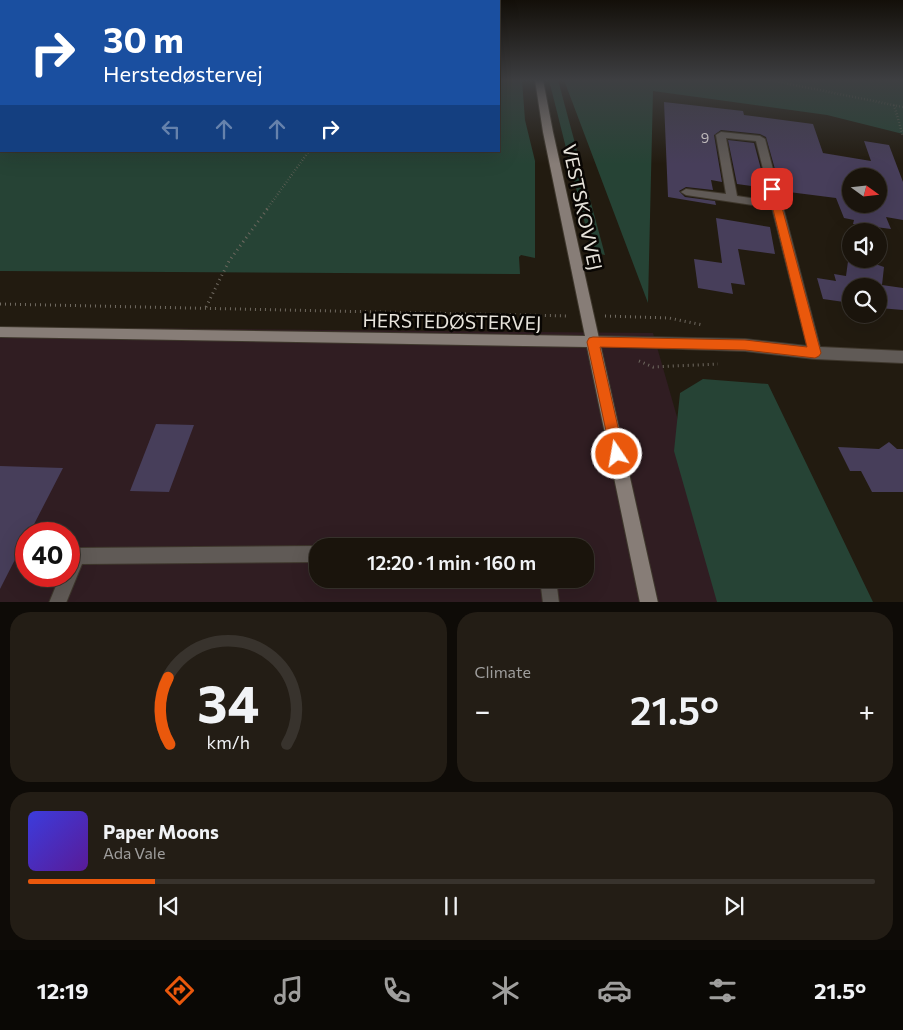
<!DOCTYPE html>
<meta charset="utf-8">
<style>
body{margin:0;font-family:Commissioner,sans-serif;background:#231d15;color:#f1f3f6;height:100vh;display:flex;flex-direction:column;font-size:19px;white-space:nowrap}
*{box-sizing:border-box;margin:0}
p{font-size:16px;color:#9f9e9d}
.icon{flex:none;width:28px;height:28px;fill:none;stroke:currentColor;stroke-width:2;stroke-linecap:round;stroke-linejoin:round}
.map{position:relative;height:602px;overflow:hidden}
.sheet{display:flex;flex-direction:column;gap:10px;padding:10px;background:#0e0b07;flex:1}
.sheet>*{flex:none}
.hud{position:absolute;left:0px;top:0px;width:500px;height:152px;box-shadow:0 5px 20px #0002,0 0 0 1px #38332d;background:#1a4fa0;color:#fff;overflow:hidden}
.needle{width:32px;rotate:105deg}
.buttons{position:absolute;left:842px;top:168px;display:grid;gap:10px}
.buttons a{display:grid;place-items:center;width:45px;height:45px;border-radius:50%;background:#1a140c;box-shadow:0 5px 20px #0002,0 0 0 1px #38332d;font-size:25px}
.speed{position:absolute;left:15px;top:522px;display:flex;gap:10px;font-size:25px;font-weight:700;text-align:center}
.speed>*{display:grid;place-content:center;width:65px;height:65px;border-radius:50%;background:#1a140c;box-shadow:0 5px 20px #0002,0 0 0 1px #38332d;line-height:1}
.speed .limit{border:8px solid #d22;background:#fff;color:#111}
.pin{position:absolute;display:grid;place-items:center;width:42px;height:42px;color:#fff;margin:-21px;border-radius:10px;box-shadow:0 2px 8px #0006}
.me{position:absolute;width:55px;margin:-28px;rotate:348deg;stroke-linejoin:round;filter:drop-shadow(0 0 4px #0008)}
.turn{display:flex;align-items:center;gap:18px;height:105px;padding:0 20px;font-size:22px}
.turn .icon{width:65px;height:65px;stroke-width:2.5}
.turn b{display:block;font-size:35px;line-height:42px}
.lanes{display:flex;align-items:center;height:48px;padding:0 20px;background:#0003;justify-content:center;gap:25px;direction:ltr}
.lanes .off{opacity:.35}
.big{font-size:38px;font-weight:600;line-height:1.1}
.sheet .card{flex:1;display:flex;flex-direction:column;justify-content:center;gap:8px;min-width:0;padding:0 18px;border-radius:20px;background:#231d15}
.sheet .dial{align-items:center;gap:0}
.dial svg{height:130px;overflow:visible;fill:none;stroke:#38332d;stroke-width:7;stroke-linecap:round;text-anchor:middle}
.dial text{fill:#f1f3f6;stroke:none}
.song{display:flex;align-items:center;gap:15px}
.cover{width:60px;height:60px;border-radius:8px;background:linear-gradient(135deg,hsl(240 70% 55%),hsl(270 70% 35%))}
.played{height:5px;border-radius:2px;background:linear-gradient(90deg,#ea580c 15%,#38332d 15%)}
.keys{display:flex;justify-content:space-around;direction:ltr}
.heat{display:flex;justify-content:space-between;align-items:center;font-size:28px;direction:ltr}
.sheet .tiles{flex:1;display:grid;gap:10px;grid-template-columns:1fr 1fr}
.card:last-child{grid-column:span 2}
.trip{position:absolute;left:309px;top:538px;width:285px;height:50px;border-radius:20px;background:#1a140c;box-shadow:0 5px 20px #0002,0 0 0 1px #38332d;font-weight:600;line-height:50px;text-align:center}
.menu{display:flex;height:80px;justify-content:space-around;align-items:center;background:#0a0805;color:#9f9e9d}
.menu .icon{width:35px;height:35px}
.menu .active{color:#ea580c}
.menu b{font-size:22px;color:#f1f3f6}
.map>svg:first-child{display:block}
.industrial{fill:#301d22;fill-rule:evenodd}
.green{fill:#264335}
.building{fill:#473e5a;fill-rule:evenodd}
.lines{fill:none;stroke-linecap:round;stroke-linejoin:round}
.lane-casing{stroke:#3e372c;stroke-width:2}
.street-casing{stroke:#3e372c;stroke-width:2}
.secondary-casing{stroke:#3e372c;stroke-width:2}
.path-far1{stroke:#6f6960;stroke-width:2.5;stroke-dasharray:0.5 2.5;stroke-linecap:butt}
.path{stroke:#6f6960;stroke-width:3;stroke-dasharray:1 4;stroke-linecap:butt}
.lane{fill:#605a56;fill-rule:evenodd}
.street{fill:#605a56;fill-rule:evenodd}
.secondary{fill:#877d77;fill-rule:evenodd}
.route{fill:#ea580c;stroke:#983908}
.labels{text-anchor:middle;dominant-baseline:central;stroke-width:5;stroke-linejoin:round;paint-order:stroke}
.far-number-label{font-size:14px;fill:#bfbabb}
.street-label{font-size:19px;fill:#e7e3db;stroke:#090603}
</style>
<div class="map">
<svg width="903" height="603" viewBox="0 0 903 603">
<rect width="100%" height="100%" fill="#221b10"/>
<path class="industrial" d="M 0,327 L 653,333 L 730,602 L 0,603 ZM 26,534 L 69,534 L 69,576 L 26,576 ZM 318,546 L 585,546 L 585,579 L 318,579 Z"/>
<path class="green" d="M 0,80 L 1,151 L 499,151 L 499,80 L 522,80 L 525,120 L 535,161 L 535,258 L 521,255 L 519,257 L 520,274 L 0,271 Z
M 549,80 L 558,80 L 605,255 L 592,252 Z
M 564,80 L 903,80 L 903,134 L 827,115 L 653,91 L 648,303 Z
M 703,379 L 768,384 L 873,602 L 717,602 L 674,451 L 680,393 Z"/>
<path class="building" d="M 664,102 L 743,111 L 744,115 L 813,124 L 823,153 L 871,161 L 864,141 L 889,145 L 903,182 L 903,220 L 886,217 L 891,229 L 853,224 L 854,220 L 844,218 L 836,198 L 781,191 L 766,137 L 760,134 L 721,130 L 714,135 L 722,182 L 711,180 L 713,190 L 686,187 L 679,191 L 685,197 L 715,201 L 716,205 L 668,197 ZM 851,176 L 879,176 L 879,204 L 851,204 Z
M 728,140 L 754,143 L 766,188 L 737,184 Z
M 716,218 L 770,227 L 775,254 L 738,249 L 745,285 L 731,283 L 733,294 L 698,288 L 694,259 L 722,263 Z
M 849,254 L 851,255 L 851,259 L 861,259 L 884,267 L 882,285 L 903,288 L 903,310 L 879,308 L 879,286 L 851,286 L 851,303 L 823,299 L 817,278 L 836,281 L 834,274 L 846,276 Z
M 156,424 L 194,425 L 169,492 L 130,491 Z
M 889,442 L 897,449 L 903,449 L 903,492 L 872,492 L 861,471 L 850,471 L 838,447 L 879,449 Z
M 0,466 L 63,468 L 29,534 L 26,534 L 26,538 L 0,589 Z"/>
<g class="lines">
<defs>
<path id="lane" d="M 318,546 L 318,562 L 82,564 L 66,603 L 49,603 L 60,576 L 69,576 L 69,556 L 71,550 L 77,548 Z
M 540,579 L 556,579 L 559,603 L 543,603 Z"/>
<path id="street" d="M 721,132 L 760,136 L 765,139 L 820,347 L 903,351 L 903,363 L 815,359 L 745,351 L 588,346 L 586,342 L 588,338 L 593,336 L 745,339 L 807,346 L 772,208 L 686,195 L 681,192 L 686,189 L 726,194 L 716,135 ZM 726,138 L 756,141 L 771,201 L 737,196 Z"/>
<path id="secondary" d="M 535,80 L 543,80 L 553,132 L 658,603 L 640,603 L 587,347 L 0,337 L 0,327 L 585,336 L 543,132 Z"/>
</defs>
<use href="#lane" class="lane-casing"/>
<use href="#street" class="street-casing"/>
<use href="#secondary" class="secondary-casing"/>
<path class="path-far1" d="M 770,80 L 903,107
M 894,105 L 903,136
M 267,209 L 309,151"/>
<path class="path" d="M 0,304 L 569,316
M 206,307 L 229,261 L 268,208
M 605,316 L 669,318 L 703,325
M 639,361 L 653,367 L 718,364"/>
<use href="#lane" class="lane"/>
<use href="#street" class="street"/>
<use href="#secondary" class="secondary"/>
</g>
<linearGradient id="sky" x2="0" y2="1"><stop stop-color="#130f09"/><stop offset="0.49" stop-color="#3e3f42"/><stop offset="1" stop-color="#3e3f42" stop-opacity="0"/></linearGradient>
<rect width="903" height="164" fill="url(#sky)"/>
<path class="route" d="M 769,186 L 776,186 L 777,189 L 821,353 L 819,356 L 815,358 L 745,350 L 600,347 L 624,454 L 622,459 L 617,461 L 612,459 L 587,342 L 589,338 L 593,337 L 745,340 L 807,347 L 768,189 Z"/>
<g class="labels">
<g class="far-number-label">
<text x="705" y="137">9</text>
</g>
<g class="street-label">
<text transform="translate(583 207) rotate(78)">VESTSKOVVEJ</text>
<text transform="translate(452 321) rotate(1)">HERSTEDØSTERVEJ</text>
</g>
</g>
</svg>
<div class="buttons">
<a><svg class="needle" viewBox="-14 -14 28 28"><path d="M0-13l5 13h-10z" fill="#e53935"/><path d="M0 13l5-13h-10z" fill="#9f9e9d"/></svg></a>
<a><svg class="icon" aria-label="sound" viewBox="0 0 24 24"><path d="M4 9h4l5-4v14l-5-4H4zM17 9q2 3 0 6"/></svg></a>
<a><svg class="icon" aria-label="search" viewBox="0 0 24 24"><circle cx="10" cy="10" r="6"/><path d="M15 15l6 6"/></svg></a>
</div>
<div class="speed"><div class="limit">40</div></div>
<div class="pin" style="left:772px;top:189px;background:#d93025"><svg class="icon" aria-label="arrive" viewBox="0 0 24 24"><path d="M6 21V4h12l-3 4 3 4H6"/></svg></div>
<svg class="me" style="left:617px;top:454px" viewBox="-20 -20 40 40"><circle r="17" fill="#ea580c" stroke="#fff" stroke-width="3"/><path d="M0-11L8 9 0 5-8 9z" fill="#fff"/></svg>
<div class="trip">12:20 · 1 min · 160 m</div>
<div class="hud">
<div class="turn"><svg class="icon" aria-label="right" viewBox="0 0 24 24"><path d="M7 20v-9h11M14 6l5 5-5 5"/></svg><div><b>30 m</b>Herstedøstervej</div></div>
<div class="lanes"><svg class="icon off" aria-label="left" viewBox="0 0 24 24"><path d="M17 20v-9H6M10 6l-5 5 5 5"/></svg><svg class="icon off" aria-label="ahead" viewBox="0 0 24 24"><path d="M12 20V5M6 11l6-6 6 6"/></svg><svg class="icon off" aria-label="ahead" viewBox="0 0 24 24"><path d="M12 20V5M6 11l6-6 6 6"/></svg><svg class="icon" aria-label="right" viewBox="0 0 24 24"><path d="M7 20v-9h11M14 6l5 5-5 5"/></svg></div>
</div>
</div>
<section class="sheet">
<div class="tiles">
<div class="card dial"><svg viewBox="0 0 100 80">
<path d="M14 69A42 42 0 1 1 86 69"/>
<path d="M14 69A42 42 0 0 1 13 28" stroke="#ea580c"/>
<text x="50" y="56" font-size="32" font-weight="700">34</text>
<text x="50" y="72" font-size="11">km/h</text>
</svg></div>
<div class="card"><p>Climate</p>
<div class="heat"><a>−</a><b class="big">21.5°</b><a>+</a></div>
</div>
<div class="card">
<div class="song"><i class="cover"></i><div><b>Paper Moons</b><p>Ada Vale</p></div></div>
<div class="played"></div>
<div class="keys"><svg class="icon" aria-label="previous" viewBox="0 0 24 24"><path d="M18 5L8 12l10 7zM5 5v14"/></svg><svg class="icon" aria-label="pause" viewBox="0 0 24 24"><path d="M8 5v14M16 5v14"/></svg><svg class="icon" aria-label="next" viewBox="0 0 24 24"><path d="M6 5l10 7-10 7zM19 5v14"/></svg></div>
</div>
</div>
</section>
<nav class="menu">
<b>12:19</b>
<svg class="icon active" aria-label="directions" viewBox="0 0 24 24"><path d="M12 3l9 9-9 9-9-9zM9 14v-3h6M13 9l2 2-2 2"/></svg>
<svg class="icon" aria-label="music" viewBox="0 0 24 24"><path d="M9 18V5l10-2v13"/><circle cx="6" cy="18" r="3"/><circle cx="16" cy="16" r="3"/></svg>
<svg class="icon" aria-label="phone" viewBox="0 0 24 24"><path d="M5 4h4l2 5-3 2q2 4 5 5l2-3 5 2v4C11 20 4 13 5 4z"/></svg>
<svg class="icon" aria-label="climate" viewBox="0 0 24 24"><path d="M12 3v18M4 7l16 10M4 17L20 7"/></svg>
<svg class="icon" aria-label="car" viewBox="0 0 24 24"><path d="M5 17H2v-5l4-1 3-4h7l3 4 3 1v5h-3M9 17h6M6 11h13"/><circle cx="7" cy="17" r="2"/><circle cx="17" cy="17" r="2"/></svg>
<svg class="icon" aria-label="filters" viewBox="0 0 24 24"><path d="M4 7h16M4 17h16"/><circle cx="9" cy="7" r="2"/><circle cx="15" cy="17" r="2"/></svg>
<b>21.5°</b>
</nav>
